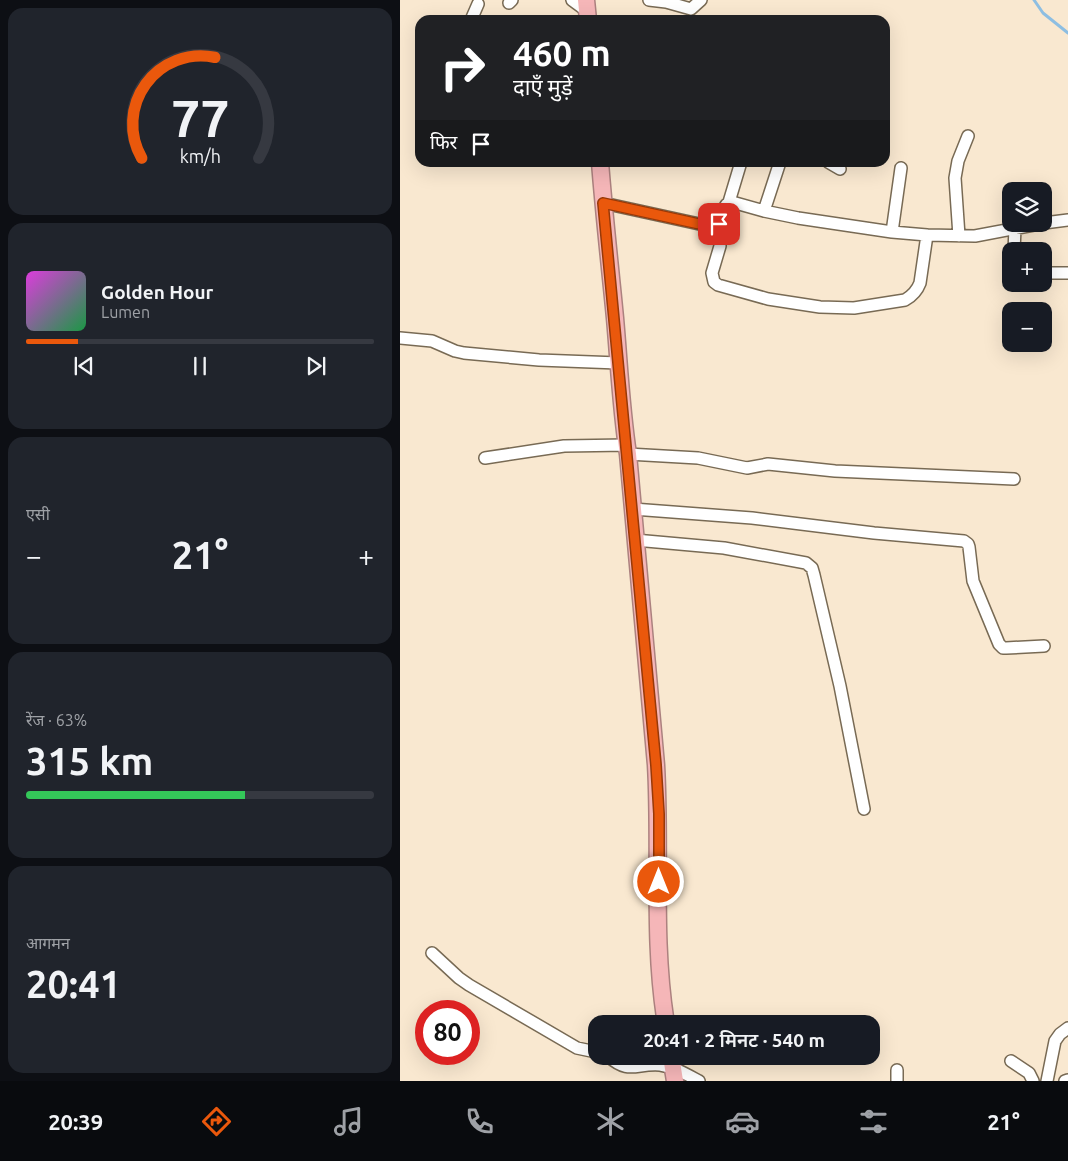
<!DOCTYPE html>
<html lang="hi">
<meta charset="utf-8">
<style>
body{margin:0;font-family:Ubuntu,"Noto Sans Devanagari",sans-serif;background:#20242c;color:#f1f3f6;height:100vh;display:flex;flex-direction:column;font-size:19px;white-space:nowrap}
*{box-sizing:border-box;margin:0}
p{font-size:16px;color:#9ea1a6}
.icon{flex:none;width:28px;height:28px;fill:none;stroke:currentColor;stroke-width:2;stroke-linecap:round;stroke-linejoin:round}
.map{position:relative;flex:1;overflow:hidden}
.details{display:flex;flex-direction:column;gap:8px;padding:8px;background:#0d0f14;width:400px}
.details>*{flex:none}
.top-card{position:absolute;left:15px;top:15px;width:475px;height:152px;border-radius:15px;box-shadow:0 5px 20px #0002;background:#202124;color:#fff;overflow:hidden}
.tools{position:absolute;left:602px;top:182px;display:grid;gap:10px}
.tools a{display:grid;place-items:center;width:50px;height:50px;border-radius:10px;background:#171b24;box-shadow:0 5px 20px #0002;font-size:25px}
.speed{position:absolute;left:15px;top:1000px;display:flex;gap:10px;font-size:25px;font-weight:700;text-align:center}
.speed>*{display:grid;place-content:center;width:65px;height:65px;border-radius:50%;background:#171b24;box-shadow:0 5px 20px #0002;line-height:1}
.speed .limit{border:8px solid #d22;background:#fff;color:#111}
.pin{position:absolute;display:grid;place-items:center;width:42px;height:42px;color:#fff;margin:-21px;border-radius:10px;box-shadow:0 2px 8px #0006}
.me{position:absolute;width:55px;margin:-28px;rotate:0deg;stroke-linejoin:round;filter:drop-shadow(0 0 4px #0008)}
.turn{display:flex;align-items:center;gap:18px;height:105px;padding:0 15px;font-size:22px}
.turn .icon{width:65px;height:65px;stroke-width:2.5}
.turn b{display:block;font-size:35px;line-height:42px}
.then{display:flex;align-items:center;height:48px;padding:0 15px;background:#0003;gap:10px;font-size:19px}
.big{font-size:38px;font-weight:600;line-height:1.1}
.details .card{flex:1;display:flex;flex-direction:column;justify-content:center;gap:8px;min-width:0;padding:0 18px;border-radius:15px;background:#20242c}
.details .dial{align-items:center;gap:0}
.dial svg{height:130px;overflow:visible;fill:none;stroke:#363941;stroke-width:7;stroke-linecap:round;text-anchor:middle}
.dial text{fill:#f1f3f6;stroke:none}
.song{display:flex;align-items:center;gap:15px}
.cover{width:60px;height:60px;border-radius:8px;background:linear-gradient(135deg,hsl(300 70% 55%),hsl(140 70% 35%))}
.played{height:5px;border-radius:2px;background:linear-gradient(90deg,#ea580c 15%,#363941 15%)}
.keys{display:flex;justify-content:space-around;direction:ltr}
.heat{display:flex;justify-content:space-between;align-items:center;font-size:28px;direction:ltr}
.charge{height:8px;border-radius:4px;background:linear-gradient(90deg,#34c759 63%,#363941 0)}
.trip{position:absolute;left:188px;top:1015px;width:292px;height:50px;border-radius:15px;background:#171b24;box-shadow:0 5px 20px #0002;font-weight:600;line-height:50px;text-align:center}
.menu{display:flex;height:80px;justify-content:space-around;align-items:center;background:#090b0e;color:#9ea1a6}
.menu .icon{width:35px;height:35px}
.menu .on{color:#ea580c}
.menu b{font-size:22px;color:#f1f3f6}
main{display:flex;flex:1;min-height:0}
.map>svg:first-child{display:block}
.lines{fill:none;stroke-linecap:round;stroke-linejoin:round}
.stream{stroke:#8dbee2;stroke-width:3}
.minor-casing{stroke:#786a54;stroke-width:14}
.highway-casing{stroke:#ac817f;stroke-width:19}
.minor{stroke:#fff;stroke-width:11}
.highway{stroke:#f5b6b8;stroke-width:16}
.route-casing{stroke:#983908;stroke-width:12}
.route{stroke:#ea580c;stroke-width:9}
</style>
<main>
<section class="details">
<div class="card dial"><svg viewBox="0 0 100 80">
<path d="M14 69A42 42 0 1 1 86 69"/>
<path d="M14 69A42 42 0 0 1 59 7" stroke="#ea580c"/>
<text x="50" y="56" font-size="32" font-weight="700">77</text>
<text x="50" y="72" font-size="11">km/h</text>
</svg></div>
<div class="card">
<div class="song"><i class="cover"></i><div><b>Golden Hour</b><p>Lumen</p></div></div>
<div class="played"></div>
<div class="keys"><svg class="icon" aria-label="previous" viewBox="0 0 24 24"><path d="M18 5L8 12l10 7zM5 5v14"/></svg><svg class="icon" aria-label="pause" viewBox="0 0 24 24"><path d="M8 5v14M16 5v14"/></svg><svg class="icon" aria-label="next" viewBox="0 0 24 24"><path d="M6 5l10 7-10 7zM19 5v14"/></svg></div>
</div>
<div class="card"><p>एसी</p>
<div class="heat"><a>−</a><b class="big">21°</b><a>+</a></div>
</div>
<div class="card"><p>रेंज · 63%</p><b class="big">315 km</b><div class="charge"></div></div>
<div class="card"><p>आगमन</p><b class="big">20:41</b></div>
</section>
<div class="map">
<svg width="668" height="1081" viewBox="0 0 668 1081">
<rect width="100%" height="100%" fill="#f9e8d0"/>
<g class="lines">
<path class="stream" d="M 634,0 L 643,13 L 668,33"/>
<defs>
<path id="minor" d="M 172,0 L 187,11
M 249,0 L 266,2 L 291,9 L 301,0
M 109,3 L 112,0
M 71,20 L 78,4
M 428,162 L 440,169
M 329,202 L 341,162
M 203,203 L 313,227 C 326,222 319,204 332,202 L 364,211 L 398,218 L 492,232 L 527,235 L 575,236 L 639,224
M 364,211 L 380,162
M 644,223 L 668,220
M 319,224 L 320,246 L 312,273 L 314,282 L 318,285 L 368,299 L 420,307 L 454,308 L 505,300 C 512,296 517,291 520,283 L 527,235
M 492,232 L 501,168
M 559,236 L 555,178 L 558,161 L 568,136
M 614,251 L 615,228
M 644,273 L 668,273
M 0,338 L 32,341 L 55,351 L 64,353 L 139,360 L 218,363
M 228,454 L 298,458 L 347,468 L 368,464 L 435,471 L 614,479
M 85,458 L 164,446 L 226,445
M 233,509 L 352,518 L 474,533 L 564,541 L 568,544 L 569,547 L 573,581 L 599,644 L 603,648 L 606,648 L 644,646
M 235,540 L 324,548 L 406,563 L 412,568 L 414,575 L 440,686 L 464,809
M 32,953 L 59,978 L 69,985 L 177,1048 L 196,1052
M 208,1056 C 229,1075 236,1063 260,1065 C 274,1067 286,1074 299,1081
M 611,1061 L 629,1073 L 633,1081
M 497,1081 L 497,1070
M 647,1081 L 655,1041 L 660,1034 L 668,1028
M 665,1081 L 668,1080"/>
<path id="highway" d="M 186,0 L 188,20
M 200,162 C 204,214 210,266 215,318 C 219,363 221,409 228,454 L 256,765 C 261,851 252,938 266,1024
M 271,1056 L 275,1081"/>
</defs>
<use href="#minor" class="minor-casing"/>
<use href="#highway" class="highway-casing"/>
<use href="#minor" class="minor"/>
<use href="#highway" class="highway"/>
</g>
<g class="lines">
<defs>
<path id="route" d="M 259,882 L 259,814 L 256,765 L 203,203 L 313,227 L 319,224"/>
</defs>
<use href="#route" class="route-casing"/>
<use href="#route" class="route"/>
</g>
</svg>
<div class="tools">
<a><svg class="icon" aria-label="layers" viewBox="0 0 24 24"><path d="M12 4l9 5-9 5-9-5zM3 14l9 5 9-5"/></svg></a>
<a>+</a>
<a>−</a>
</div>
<div class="speed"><div class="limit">80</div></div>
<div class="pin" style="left:319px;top:224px;background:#d93025"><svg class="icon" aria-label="arrive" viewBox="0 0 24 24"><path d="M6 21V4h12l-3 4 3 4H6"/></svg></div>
<svg class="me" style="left:259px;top:882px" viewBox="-20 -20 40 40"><circle r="17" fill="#ea580c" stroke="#fff" stroke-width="3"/><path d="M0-11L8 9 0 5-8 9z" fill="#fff"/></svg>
<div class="trip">20:41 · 2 मिनट · 540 m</div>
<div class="top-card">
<div class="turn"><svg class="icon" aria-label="right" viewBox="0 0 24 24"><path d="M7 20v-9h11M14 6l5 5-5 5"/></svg><div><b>460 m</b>दाएँ मुड़ें</div></div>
<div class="then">फिर<svg class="icon" aria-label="arrive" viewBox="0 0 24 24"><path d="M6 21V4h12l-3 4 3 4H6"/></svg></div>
</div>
</div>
</main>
<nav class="menu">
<b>20:39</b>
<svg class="icon on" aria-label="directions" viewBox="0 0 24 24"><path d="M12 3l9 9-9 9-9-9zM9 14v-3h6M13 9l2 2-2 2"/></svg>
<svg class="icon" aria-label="music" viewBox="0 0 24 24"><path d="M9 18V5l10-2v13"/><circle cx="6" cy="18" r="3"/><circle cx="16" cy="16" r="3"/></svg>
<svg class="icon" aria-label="phone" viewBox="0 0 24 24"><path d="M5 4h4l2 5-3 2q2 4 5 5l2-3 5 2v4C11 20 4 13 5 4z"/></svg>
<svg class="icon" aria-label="climate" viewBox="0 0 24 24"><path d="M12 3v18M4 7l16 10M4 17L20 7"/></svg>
<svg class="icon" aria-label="car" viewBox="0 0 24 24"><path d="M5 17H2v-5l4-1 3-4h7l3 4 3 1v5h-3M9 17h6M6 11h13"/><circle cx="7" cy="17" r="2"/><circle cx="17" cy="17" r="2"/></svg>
<svg class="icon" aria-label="filters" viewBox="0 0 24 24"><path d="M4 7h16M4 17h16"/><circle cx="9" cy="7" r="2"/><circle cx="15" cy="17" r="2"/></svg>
<b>21°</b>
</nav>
